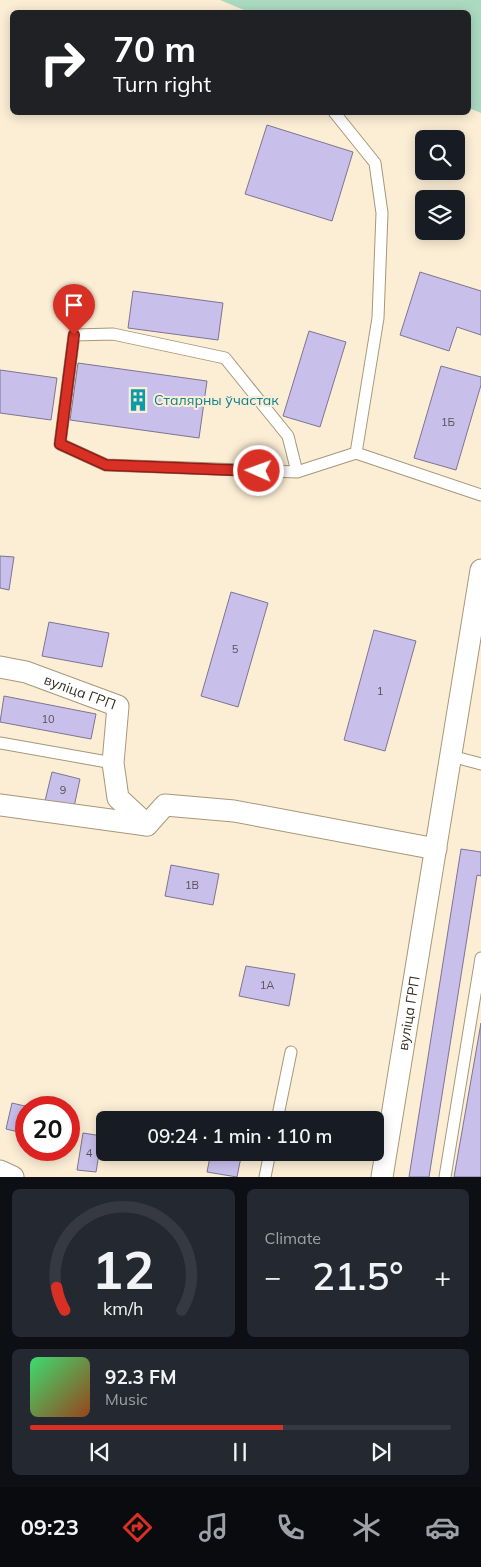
<!DOCTYPE html>
<meta charset="utf-8">
<style>
body{margin:0;font-family:Mulish,sans-serif;background:#242831;color:#f1f3f6;height:100vh;display:flex;flex-direction:column;font-size:19px;white-space:nowrap}
*{box-sizing:border-box;margin:0}
p{font-size:16px;color:#9ea1a6}
.icon{flex:none;width:28px;height:28px;fill:none;stroke:currentColor;stroke-width:2;stroke-linecap:round;stroke-linejoin:round}
.map{position:relative;height:1177px;overflow:hidden}
.panel{display:flex;flex-direction:column;gap:12px;padding:12px;background:#0d0f14;flex:1}
.panel>*{flex:none}
.hud{position:absolute;left:10px;top:10px;width:461px;height:105px;border-radius:8px;box-shadow:0 2px 12px #0003;background:#202124;color:#fff;overflow:hidden}
.tools{position:absolute;left:415px;top:130px;display:grid;gap:10px}
.tools a{display:grid;place-items:center;width:50px;height:50px;border-radius:8px;background:#171b24;box-shadow:0 2px 12px #0003;font-size:25px}
.speed{position:absolute;left:15px;top:1096px;display:flex;gap:10px;font-size:25px;font-weight:700;text-align:center}
.speed>*{display:grid;place-content:center;width:65px;height:65px;border-radius:50%;background:#171b24;box-shadow:0 2px 12px #0003;line-height:1}
.speed .limit{border:8px solid #d22;background:#fff;color:#111}
.pin{position:absolute;display:grid;place-items:center;width:42px;height:42px;color:#fff;margin:-51px -21px;border-radius:50% 50% 50% 0;rotate:-45deg;box-shadow:0 0 5px #0007}
.pin .icon{rotate:45deg}
.me{position:absolute;width:55px;margin:-28px;rotate:272deg;stroke-linejoin:round;filter:drop-shadow(0 0 4px #0008)}
.turn{display:flex;align-items:center;gap:18px;height:105px;padding:0 20px;font-size:22px}
.turn .icon{width:65px;height:65px;stroke-width:2.5}
.turn b{display:block;font-size:35px;line-height:42px}
.big{font-size:38px;font-weight:600;line-height:1.1}
.panel .card{flex:1;display:flex;flex-direction:column;justify-content:center;gap:8px;min-width:0;padding:0 18px;border-radius:8px;background:#242831}
.panel .dial{align-items:center;gap:0}
.dial svg{height:130px;overflow:visible;fill:none;stroke:#363941;stroke-width:7;stroke-linecap:round;text-anchor:middle}
.dial text{fill:#f1f3f6;stroke:none}
.song{display:flex;align-items:center;gap:15px}
.cover{width:60px;height:60px;border-radius:8px;background:linear-gradient(135deg,hsl(140 70% 55%),hsl(20 70% 35%))}
.played{height:5px;border-radius:2px;background:linear-gradient(90deg,#d93025 60%,#363941 60%)}
.keys{display:flex;justify-content:space-around;direction:ltr}
.heat{display:flex;justify-content:space-between;align-items:center;font-size:28px;direction:ltr}
.panel .tiles{flex:1;display:grid;gap:12px;grid-template-columns:1fr 1fr}
.card:last-child{grid-column:span 2}
.trip{position:absolute;left:96px;top:1111px;width:288px;height:50px;border-radius:8px;background:#171b24;box-shadow:0 2px 12px #0003;font-weight:600;line-height:50px;text-align:center}
.tabs{display:flex;height:80px;justify-content:space-around;align-items:center;background:#090b0e;color:#9ea1a6}
.tabs .icon{width:35px;height:35px}
.tabs .on{color:#d93025}
.tabs b{font-size:22px;color:#f1f3f6}
.map>svg:first-child{display:block}
.green{fill:#acdac1}
.building{fill:#c8bfea;stroke:#7b7592}
.lines{fill:none;stroke-linecap:round;stroke-linejoin:round}
.service-casing{stroke:#a7977a;stroke-width:13}
.minor-casing{stroke:#a7977a;stroke-width:23}
.service{stroke:#fff;stroke-width:11}
.minor{stroke:#fff;stroke-width:21}
.route-casing{stroke:#8d1f18;stroke-width:12}
.route{stroke:#d93025;stroke-width:9}
.labels{text-anchor:middle;dominant-baseline:central;stroke-width:4;stroke-linejoin:round;paint-order:stroke}
.number-label{font-size:11px;fill:#595253}
.culture-label{font-size:14px;fill:#0d838f;stroke:#fceed5;text-anchor:start}
.street-label{font-size:14px;fill:#342d21;stroke:#fceed5}
</style>
<div class="map">
<svg width="481" height="1177" viewBox="0 0 481 1177">
<rect width="100%" height="100%" fill="#fceed5"/>
<path class="green" d="M 220,0 L 481,0 L 481,113 L 469,108 L 469,12 L 249,12 Z"/>
<path class="building" d="M 267,125 L 353,152 L 332,221 L 245,194 Z
M 420,272 L 481,291 L 481,335 L 457,327 L 449,351 L 400,335 Z
M 133,291 L 223,303 L 218,340 L 128,328 Z
M 309,331 L 346,342 L 320,427 L 283,416 Z
M 78,363 L 207,381 L 199,438 L 70,420 Z
M 441,366 L 481,377 L 481,385 L 456,470 L 414,458 Z
M 0,370 L 57,378 L 51,420 L 0,413 Z
M 0,556 L 14,557 L 9,590 L 0,588 Z
M 231,592 L 268,603 L 238,707 L 201,696 Z
M 49,622 L 109,633 L 102,667 L 42,656 Z
M 374,630 L 416,641 L 385,751 L 344,740 Z
M 4,696 L 96,714 L 91,739 L 0,722 Z
M 52,772 L 80,779 L 74,807 L 45,801 Z
M 461,849 L 481,852 L 481,876 L 477,875 L 429,1177 L 409,1177 Z
M 171,865 L 219,874 L 213,905 L 165,896 Z
M 246,966 L 295,974 L 289,1006 L 239,996 Z
M 481,1023 L 481,1177 L 454,1177 Z
M 12,1103 L 29,1107 L 26,1108 L 26,1120 L 23,1133 L 6,1129 Z
M 218,1115 L 243,1120 L 217,1120 Z
M 83,1133 L 102,1136 L 96,1172 L 77,1170 Z
M 211,1152 L 242,1152 L 237,1177 L 207,1172 Z"/>
<g class="lines">
<defs>
<path id="service" d="M 334,112 L 375,163 L 382,213 L 378,318 L 356,453 L 481,495
M 297,472 L 288,436 L 225,358 L 113,334 L 74,335 L 60,444 L 106,465 L 297,472 L 356,453
M 0,743 L 113,763
M 451,756 L 481,764
M 277,1120 L 291,1052
M 265,1177 L 270,1152
M 445,1177 L 481,958"/>
<g id="minor">
<path id="s1" d="M 0,667 L 26,672 L 118,706 L 113,763 L 118,798 L 147,825"/>
<path d="M 0,805 L 147,825 L 165,805 L 234,811 L 436,849"/>
<path d="M 0,1171 L 13,1177"/>
<path id="s2" d="M 382,1177 L 481,570"/>
</g>
</defs>
<use href="#service" class="service-casing"/>
<use href="#minor" class="minor-casing"/>
<use href="#service" class="service"/>
<use href="#minor" class="minor"/>
</g>
<g class="lines">
<defs>
<path id="route" d="M 74,335 L 60,444 L 106,465 L 259,471"/>
</defs>
<use href="#route" class="route-casing"/>
<use href="#route" class="route"/>
</g>
<defs>
<symbol id="building-bare" viewBox="-9 -9 18 18"><path d="M-4-6H4V6H1V3H-1V6H-4ZM-2.5-4.3h1.7v1.8h-1.7ZM.8-4.3h1.7v1.8H.8ZM-2.5-1h1.7V.8h-1.7ZM.8-1h1.7V.8H.8Z" fill="#0f9aa8" stroke="#fceed5" stroke-width="2.5" paint-order="stroke"/></symbol>
</defs>
<g fill-rule="evenodd">
<use href="#building-bare" x="122" y="384" width="32" height="32"/>
</g>
<g class="labels">
<g class="number-label">
<text x="448" y="422">1Б</text>
<text x="235" y="649">5</text>
<text x="380" y="691">1</text>
<text x="48" y="719">10</text>
<text x="63" y="790">9</text>
<text x="192" y="885">1В</text>
<text x="267" y="985">1А</text>
<text x="89" y="1153">4</text>
</g>
<g class="culture-label">
<text x="154" y="400">Сталярны ўчастак</text>
</g>
<g class="street-label">
<text stroke="none"><textPath href="#s1" startOffset="84">вуліца ГРП</textPath></text>
<text stroke="none"><textPath href="#s2" startOffset="166">вуліца ГРП</textPath></text>
</g>
</g>
</svg>
<div class="tools">
<a><svg class="icon" aria-label="search" viewBox="0 0 24 24"><circle cx="10" cy="10" r="6"/><path d="M15 15l6 6"/></svg></a>
<a><svg class="icon" aria-label="layers" viewBox="0 0 24 24"><path d="M12 4l9 5-9 5-9-5zM3 14l9 5 9-5"/></svg></a>
</div>
<div class="speed"><div class="limit">20</div></div>
<div class="pin" style="left:74px;top:335px;background:#d93025"><svg class="icon" aria-label="arrive" viewBox="0 0 24 24"><path d="M6 21V4h12l-3 4 3 4H6"/></svg></div>
<svg class="me" style="left:259px;top:471px" viewBox="-20 -20 40 40"><circle r="17" fill="#d93025" stroke="#fff" stroke-width="3"/><path d="M0-11L8 9 0 5-8 9z" fill="#fff"/></svg>
<div class="trip">09:24 · 1 min · 110 m</div>
<div class="hud">
<div class="turn"><svg class="icon" aria-label="right" viewBox="0 0 24 24"><path d="M7 20v-9h11M14 6l5 5-5 5"/></svg><div><b>70 m</b>Turn right</div></div>
</div>
</div>
<section class="panel">
<div class="tiles">
<div class="card dial"><svg viewBox="0 0 100 80">
<path d="M14 69A42 42 0 1 1 86 69"/>
<path d="M14 69A42 42 0 0 1 9 55" stroke="#d93025"/>
<text x="50" y="56" font-size="32" font-weight="700">12</text>
<text x="50" y="72" font-size="11">km/h</text>
</svg></div>
<div class="card"><p>Climate</p>
<div class="heat"><a>−</a><b class="big">21.5°</b><a>+</a></div>
</div>
<div class="card">
<div class="song"><i class="cover"></i><div><b>92.3 FM</b><p>Music</p></div></div>
<div class="played"></div>
<div class="keys"><svg class="icon" aria-label="previous" viewBox="0 0 24 24"><path d="M18 5L8 12l10 7zM5 5v14"/></svg><svg class="icon" aria-label="pause" viewBox="0 0 24 24"><path d="M8 5v14M16 5v14"/></svg><svg class="icon" aria-label="next" viewBox="0 0 24 24"><path d="M6 5l10 7-10 7zM19 5v14"/></svg></div>
</div>
</div>
</section>
<nav class="tabs">
<b>09:23</b>
<svg class="icon on" aria-label="directions" viewBox="0 0 24 24"><path d="M12 3l9 9-9 9-9-9zM9 14v-3h6M13 9l2 2-2 2"/></svg>
<svg class="icon" aria-label="music" viewBox="0 0 24 24"><path d="M9 18V5l10-2v13"/><circle cx="6" cy="18" r="3"/><circle cx="16" cy="16" r="3"/></svg>
<svg class="icon" aria-label="phone" viewBox="0 0 24 24"><path d="M5 4h4l2 5-3 2q2 4 5 5l2-3 5 2v4C11 20 4 13 5 4z"/></svg>
<svg class="icon" aria-label="climate" viewBox="0 0 24 24"><path d="M12 3v18M4 7l16 10M4 17L20 7"/></svg>
<svg class="icon" aria-label="car" viewBox="0 0 24 24"><path d="M5 17H2v-5l4-1 3-4h7l3 4 3 1v5h-3M9 17h6M6 11h13"/><circle cx="7" cy="17" r="2"/><circle cx="17" cy="17" r="2"/></svg>
</nav>
